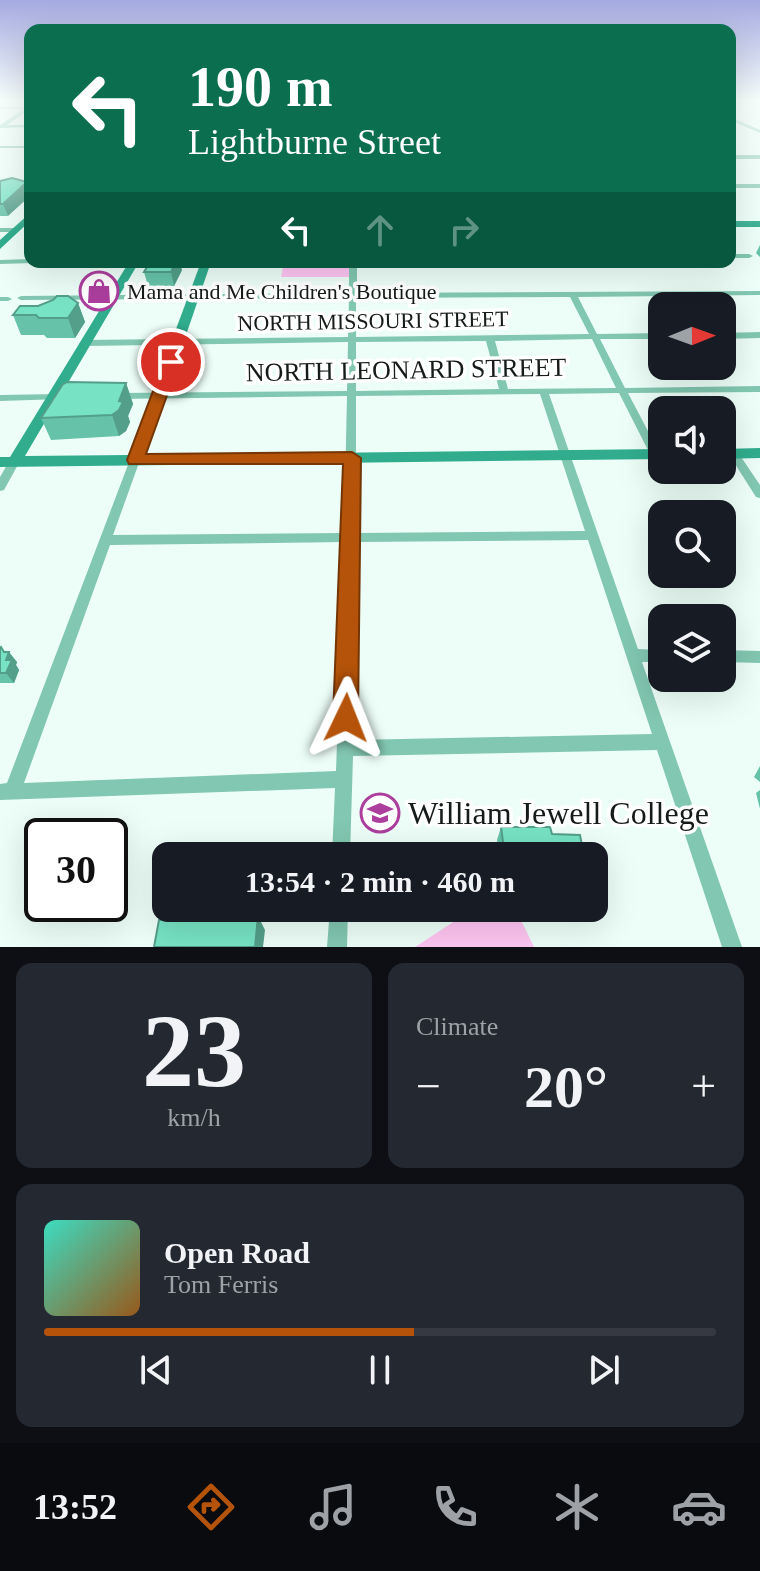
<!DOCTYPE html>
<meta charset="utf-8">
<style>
body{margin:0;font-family:"Times New Roman",serif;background:#242831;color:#f1f3f6;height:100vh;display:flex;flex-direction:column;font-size:30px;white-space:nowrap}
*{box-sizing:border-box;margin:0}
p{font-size:26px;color:#9ea1a6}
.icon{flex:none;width:44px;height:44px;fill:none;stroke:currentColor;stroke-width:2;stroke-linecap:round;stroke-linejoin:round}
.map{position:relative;height:947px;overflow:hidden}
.details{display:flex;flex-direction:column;gap:16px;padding:16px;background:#0d0f14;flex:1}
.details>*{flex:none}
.top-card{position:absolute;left:24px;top:24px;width:712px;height:244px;border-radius:16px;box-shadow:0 8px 32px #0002;background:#0b6e4f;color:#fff;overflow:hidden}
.needle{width:52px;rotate:89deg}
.tools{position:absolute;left:648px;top:292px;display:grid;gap:16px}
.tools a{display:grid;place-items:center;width:88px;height:88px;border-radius:16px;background:#171b24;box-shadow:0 8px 32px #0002;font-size:40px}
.speed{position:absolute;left:24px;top:818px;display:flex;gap:16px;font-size:40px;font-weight:700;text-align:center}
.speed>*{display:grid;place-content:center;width:104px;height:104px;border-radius:50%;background:#171b24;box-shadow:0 8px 32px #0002;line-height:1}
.speed .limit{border:4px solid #111;border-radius:12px;background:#fff;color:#111}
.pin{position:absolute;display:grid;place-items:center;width:68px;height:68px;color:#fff;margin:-34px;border:4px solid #fff;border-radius:50%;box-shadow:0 2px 8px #0007}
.me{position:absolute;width:88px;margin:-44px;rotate:2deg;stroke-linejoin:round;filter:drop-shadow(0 0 6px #0008)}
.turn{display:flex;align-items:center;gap:28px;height:168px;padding:0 32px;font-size:36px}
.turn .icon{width:104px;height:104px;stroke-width:2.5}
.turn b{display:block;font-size:56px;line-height:68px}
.lanes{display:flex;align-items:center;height:76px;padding:0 32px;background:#0003;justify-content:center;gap:40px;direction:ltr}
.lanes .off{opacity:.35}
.big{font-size:60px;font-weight:800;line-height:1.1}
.details .card{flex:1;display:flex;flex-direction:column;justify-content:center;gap:12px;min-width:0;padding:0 28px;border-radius:16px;background:#242831}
.details .dial{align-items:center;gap:0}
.dial b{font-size:104px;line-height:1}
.song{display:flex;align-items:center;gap:24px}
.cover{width:96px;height:96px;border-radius:12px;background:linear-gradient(135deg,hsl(170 70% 55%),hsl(30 70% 35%))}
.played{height:8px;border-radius:4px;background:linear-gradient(90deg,#b45309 55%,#363941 55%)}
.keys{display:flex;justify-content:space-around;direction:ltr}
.heat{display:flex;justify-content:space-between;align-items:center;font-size:44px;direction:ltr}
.details .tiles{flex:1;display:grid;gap:16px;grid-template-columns:1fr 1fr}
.card:last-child{grid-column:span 2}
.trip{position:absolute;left:152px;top:842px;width:456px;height:80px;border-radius:16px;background:#171b24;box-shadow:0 8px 32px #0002;font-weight:800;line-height:80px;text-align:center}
.tab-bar{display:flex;height:128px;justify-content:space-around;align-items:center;background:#090b0e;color:#9ea1a6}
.tab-bar .icon{width:56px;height:56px}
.tab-bar .selected{color:#b45309}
.tab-bar b{font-size:36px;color:#f1f3f6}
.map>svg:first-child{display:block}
.green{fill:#fec5f2}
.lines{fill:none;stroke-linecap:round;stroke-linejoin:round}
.street{fill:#82c7b1;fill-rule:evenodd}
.secondary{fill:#31ad8e;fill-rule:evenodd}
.wall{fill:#66c3a9}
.shaded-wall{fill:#539f89}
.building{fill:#77e3c4;stroke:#539f89;stroke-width:2}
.route{fill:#b45309;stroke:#753606;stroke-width:2}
.labels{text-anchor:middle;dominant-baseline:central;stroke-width:7;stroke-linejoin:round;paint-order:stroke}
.far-poi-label{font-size:22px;fill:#151b19;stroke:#fff;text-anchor:start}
.far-street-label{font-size:22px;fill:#151b19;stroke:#fff}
.street-label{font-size:26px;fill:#151b19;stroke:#fff}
.near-poi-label{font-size:32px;fill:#151b19;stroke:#fff;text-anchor:start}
</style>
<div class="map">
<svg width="760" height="947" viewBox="0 0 760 947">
<rect width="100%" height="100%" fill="#edfef8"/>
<path class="green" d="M 349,262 L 349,277 L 281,277 L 284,263 Z
M 466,908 L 515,908 L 534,947 L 415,947 L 458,919 Z"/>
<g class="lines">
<path class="street" d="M 30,106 L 30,109 L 7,125 L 30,125 L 30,127 L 0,128 L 0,125 L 24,109 L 0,109 L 0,107 L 27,107 Z
M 730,117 L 760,130 L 760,133 L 730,120 Z
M 0,146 L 30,146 L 30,148 L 0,148 Z
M 730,155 L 760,155 L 760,159 L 730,159 Z
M 730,184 L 760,184 L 760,188 L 730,188 Z
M 0,228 L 16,228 L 19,230 L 16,232 L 0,232 Z
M 730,254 L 749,254 L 753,256 L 749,258 L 730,258 Z
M 30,259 L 30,262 L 33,263 L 0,264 L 0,260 Z
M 349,262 L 357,262 L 357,293 L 760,291 L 760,295 L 578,297 L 597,334 L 662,333 L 662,339 L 600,339 L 625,388 L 760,386 L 760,392 L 628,393 L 660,454 L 659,456 L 651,456 L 619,393 L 549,394 L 638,649 L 662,650 L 662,662 L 642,662 L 742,947 L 722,947 L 657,750 L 353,756 L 350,856 L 332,856 L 335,788 L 0,800 L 0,784 L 7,783 L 131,457 L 135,456 L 140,460 L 113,535 L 344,533 L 347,396 L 117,399 L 112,396 L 117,393 L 347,391 L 348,342 L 84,346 L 80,343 L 84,340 L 348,337 L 349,298 L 21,300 L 17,298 L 21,296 L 349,293 ZM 570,297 L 589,334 L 356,337 L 356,298 ZM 592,339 L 616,388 L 508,389 L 495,341 ZM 486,341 L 499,389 L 356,391 L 356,342 ZM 540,394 L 585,531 L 356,533 L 356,396 ZM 588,540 L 652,734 L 353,740 L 356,542 ZM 344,542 L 336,771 L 24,783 L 110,545 Z
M 0,297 L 8,297 L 12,299 L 8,301 L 0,301 Z
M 760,332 L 760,338 L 722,339 L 722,333 Z
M 59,394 L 64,397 L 62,399 L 0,401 L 0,395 Z
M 733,450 L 737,451 L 760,485 L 760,498 L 756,497 L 728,453 Z
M 15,457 L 20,461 L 4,490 L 0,491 L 0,477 L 11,458 Z
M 722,650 L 760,651 L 760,663 L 722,662 Z
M 330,908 L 348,908 L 347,947 L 327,947 Z"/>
<path class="secondary" d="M 30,213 L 30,221 L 0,249 L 0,240 Z
M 730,221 L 760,221 L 760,227 L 730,227 Z
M 129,262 L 139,262 L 25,456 L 129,455 L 201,262 L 211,262 L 145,455 L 662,449 L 662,459 L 0,467 L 0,457 L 10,457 Z
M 760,448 L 760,458 L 722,459 L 722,449 Z"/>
</g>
<path class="wall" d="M 0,181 L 8,216 L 0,216 Z
M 760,245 L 760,257 L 756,253 Z
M 182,270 L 174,286 L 148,286 L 144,272 Z
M 78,303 L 85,322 L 75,338 L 47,338 L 44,335 L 21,335 L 13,315 Z
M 126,383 L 133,404 L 128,416 L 130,422 L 126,431 L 119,436 L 51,440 L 41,418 Z
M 0,648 L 17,662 L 16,665 L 19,670 L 14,683 L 0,683 Z
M 760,766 L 760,782 L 754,777 Z
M 760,790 L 760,809 L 756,793 Z
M 501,827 L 552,834 L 584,856 L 499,856 L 497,840 Z"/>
<path class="shaded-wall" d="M 27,182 L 30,190 L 30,196 L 8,216 L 3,204 Z
M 176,262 L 180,262 L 182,270 L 174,286 L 171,272 Z
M 78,303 L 85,322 L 75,338 L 68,318 Z
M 126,383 L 133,404 L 128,416 L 130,422 L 126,431 L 119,436 L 112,415 Z
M 1,647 L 7,656 L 9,652 L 17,662 L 16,665 L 19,670 L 14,683 L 6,673 L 6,660 Z
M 258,916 L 265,930 L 263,947 L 255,947 Z"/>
<path class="building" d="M 12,178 L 27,182 L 3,204 L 0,204 L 0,181 Z
M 150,262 L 176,262 L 171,272 L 144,272 Z
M 57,296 L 68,296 L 78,303 L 68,318 L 39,318 L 36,315 L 13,315 L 20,306 L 38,306 L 53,300 Z
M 67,382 L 126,383 L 119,401 L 123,402 L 119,410 L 112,415 L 41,418 L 63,384 Z
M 1,647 L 4,652 L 9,652 L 6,660 L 12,660 L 6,673 L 0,673 L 0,648 Z
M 501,827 L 550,827 L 552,834 L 580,835 L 584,856 L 505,856 Z
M 258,916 L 255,947 L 154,947 L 159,920 Z"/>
<linearGradient id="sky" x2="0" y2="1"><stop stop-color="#a5aae0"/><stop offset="0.43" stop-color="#f7fffc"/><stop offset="1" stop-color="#f7fffc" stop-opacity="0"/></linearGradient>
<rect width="760" height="234" fill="url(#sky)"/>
<path class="route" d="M 171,358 L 179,362 L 146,454 L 352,452 L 361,458 L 358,718 L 355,727 L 346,731 L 337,727 L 333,718 L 343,464 L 129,464 L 127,460 L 164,362 Z"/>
<defs>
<symbol id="shop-ring" viewBox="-11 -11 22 22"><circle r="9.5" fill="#fff" stroke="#ac3e9d" stroke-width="1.5"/><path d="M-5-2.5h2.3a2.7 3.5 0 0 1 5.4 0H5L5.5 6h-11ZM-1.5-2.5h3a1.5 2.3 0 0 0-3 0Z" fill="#ac3e9d"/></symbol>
<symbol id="university-ring" viewBox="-11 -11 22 22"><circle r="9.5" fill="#fff" stroke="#ac3e9d" stroke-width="1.5"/><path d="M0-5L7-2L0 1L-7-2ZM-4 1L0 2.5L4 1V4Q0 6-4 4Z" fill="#ac3e9d"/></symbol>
</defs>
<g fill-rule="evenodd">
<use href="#shop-ring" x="77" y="269" width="44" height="44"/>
<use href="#university-ring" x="358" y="791" width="44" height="44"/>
</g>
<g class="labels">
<g class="far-poi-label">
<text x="127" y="291">Mama and Me Children's Boutique</text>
</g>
<g class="far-street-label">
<text transform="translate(373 321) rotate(-1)">NORTH MISSOURI STREET</text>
</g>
<g class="street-label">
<text transform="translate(406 370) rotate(-1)">NORTH LEONARD STREET</text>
</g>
<g class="near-poi-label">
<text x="408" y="813">William Jewell College</text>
</g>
</g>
</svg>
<div class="tools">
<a><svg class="needle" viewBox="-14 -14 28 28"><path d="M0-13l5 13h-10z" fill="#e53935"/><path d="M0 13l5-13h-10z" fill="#9ea1a6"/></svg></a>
<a><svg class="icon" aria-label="sound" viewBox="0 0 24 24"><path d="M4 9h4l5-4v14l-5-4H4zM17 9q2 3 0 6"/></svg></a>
<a><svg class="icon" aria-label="search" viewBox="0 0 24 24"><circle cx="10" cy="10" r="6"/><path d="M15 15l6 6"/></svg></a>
<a><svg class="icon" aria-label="layers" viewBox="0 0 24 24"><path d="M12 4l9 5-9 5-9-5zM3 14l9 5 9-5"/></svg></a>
</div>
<div class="speed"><div class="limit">30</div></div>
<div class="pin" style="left:171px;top:362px;background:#d93025"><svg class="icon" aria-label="arrive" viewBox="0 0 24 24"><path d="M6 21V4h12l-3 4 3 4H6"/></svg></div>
<svg class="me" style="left:346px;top:718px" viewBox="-20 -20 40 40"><path d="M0-17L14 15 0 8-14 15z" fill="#b45309" stroke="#fff" stroke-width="4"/></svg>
<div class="trip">13:54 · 2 min · 460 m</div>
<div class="top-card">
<div class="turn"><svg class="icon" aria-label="left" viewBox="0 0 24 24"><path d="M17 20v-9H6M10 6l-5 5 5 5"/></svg><div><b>190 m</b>Lightburne Street</div></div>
<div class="lanes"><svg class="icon" aria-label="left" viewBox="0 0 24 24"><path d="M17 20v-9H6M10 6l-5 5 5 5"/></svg><svg class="icon off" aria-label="ahead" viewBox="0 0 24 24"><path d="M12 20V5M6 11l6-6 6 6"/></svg><svg class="icon off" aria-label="right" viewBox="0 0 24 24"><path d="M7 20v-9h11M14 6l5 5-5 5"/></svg></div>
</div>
</div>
<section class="details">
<div class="tiles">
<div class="card dial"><b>23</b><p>km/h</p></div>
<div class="card"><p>Climate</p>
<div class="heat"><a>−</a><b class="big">20°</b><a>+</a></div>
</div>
<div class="card">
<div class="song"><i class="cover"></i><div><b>Open Road</b><p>Tom Ferris</p></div></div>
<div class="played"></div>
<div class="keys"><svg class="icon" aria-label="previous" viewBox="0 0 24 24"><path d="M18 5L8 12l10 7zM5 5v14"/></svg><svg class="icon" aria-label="pause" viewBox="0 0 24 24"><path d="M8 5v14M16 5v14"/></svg><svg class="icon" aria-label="next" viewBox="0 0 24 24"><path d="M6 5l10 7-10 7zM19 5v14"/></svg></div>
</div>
</div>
</section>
<nav class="tab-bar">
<b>13:52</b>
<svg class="icon selected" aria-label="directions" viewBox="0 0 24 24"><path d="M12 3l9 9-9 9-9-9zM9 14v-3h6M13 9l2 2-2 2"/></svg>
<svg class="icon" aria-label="music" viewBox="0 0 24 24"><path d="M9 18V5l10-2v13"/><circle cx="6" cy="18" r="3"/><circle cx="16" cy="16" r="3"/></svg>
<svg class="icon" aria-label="phone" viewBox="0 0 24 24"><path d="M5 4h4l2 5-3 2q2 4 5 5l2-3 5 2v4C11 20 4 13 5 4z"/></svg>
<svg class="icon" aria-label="climate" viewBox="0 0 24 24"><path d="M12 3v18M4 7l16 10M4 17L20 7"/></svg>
<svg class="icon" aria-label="car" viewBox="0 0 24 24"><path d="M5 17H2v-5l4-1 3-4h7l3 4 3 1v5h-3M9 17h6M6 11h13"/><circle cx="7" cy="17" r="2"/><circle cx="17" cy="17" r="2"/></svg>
</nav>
